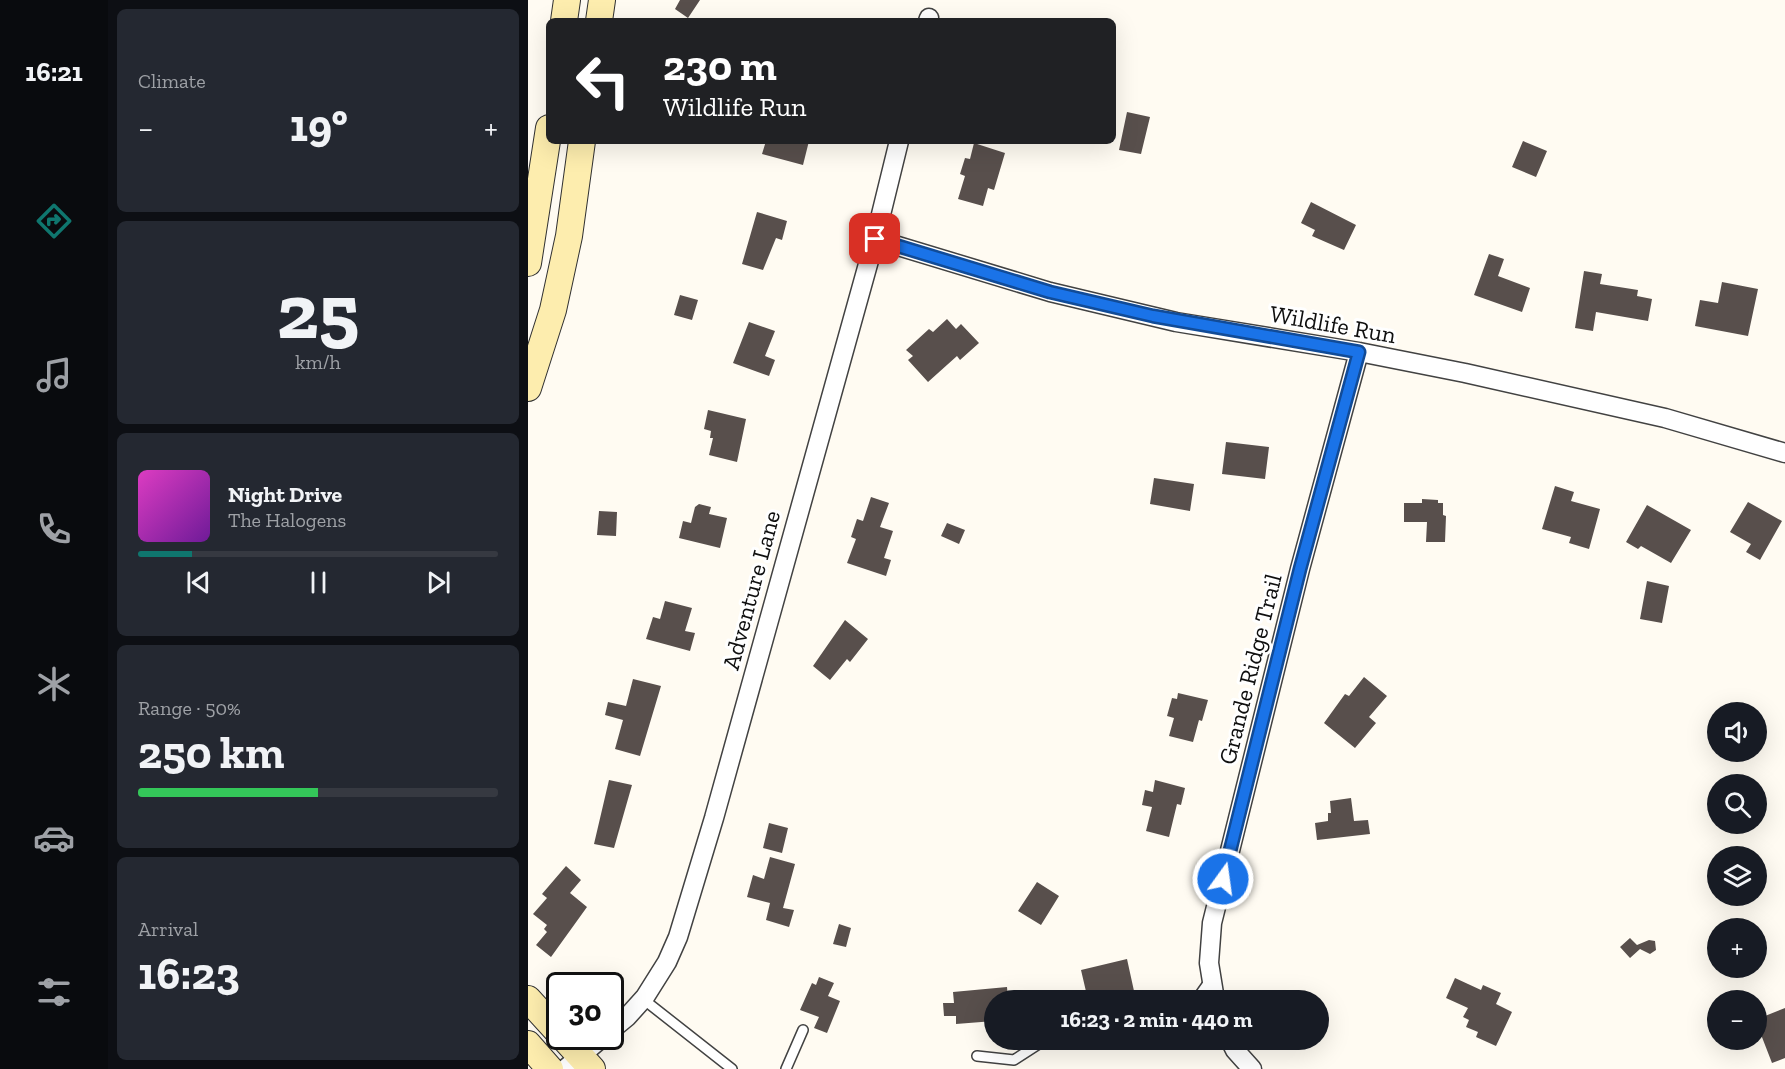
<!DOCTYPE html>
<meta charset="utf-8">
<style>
body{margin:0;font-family:"Zilla Slab",serif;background:#242831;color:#f1f3f6;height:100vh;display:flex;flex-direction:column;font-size:22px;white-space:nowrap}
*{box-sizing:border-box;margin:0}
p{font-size:20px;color:#9ea1a6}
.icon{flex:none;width:33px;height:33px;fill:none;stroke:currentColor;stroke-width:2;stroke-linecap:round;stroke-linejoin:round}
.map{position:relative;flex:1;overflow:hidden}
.drawer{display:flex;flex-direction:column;gap:9px;padding:9px;background:#0d0f14;width:420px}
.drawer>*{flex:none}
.guide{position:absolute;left:18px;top:18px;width:570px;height:126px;border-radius:9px;box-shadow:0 6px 24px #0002;background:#202124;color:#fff;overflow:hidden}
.tools{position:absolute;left:1179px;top:702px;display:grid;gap:12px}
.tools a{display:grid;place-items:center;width:60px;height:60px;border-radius:50%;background:#171b24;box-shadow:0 6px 24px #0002;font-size:30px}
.speed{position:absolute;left:18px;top:972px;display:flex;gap:12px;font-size:30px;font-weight:700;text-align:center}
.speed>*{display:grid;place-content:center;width:78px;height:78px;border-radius:50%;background:#171b24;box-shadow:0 6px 24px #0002;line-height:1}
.speed .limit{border:3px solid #111;border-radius:9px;background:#fff;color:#111}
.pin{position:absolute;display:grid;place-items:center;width:51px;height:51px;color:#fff;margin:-26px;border-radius:12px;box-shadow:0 3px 9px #0006}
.me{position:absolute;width:66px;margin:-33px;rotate:14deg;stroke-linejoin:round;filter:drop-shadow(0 0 4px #0008)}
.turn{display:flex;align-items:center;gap:21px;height:126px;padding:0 18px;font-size:27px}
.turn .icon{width:78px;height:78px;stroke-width:2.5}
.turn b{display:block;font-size:42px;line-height:51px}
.big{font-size:45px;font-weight:700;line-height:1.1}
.drawer .widget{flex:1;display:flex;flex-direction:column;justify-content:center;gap:9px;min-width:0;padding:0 21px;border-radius:9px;background:#242831}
.drawer .dial{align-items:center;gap:0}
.dial b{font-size:78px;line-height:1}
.song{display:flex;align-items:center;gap:18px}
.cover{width:72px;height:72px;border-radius:9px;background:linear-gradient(135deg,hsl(310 70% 55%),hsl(280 70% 35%))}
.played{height:6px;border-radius:3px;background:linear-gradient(90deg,#0f766e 15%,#363941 15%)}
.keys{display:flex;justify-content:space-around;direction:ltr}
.heat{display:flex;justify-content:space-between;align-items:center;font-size:33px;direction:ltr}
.charge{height:9px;border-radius:4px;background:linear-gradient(90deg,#34c759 50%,#363941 0)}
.trip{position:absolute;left:456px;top:990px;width:345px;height:60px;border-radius:30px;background:#171b24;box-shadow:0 6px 24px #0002;font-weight:700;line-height:60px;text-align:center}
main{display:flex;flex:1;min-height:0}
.tab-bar{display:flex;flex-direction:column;width:108px;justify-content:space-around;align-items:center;background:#090b0e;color:#9ea1a6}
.tab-bar .icon{width:42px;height:42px}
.tab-bar .on{color:#0f766e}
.tab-bar b{font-size:27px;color:#f1f3f6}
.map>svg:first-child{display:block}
.building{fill:#584f4c}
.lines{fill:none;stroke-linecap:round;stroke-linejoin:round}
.lane-casing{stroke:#424242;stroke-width:12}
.street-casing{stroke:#424242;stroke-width:21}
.secondary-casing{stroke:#313131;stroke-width:28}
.lane{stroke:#fff;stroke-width:9}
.street{stroke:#fff;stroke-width:18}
.secondary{stroke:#fdedae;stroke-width:26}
.route-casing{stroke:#114b97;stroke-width:15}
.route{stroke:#1a73e8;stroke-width:10}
.labels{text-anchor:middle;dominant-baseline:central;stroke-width:6;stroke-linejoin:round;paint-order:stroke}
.street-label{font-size:24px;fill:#0f0f0f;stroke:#fff}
</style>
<main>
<nav class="tab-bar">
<b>16:21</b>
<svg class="icon on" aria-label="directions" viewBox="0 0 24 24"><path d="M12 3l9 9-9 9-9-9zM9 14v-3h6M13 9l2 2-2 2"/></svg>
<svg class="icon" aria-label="music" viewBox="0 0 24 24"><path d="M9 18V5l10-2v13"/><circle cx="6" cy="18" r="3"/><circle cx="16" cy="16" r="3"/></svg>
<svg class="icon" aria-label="phone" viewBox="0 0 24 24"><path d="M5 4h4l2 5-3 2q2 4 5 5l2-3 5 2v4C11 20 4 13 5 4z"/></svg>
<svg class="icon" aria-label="climate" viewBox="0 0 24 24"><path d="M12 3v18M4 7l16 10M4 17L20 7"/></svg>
<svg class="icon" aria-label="car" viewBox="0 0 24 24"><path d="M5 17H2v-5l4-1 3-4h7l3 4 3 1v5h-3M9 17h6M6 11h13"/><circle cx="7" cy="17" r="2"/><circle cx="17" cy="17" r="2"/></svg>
<svg class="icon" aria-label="filters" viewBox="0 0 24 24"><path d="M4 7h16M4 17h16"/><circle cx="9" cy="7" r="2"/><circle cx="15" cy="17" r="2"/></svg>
</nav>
<section class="drawer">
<div class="widget"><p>Climate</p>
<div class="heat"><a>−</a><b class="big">19°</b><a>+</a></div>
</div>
<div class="widget dial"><b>25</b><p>km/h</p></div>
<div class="widget">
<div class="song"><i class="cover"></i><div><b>Night Drive</b><p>The Halogens</p></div></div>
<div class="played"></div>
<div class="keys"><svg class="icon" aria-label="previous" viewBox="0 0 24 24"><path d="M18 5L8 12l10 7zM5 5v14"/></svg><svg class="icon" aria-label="pause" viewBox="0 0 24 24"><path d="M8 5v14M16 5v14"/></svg><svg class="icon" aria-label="next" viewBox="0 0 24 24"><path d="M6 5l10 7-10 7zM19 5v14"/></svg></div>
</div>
<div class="widget"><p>Range · 50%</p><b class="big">250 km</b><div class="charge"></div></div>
<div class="widget"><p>Arrival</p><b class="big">16:23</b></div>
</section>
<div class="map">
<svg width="1257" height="1069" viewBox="0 0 1257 1069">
<rect width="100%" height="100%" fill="#fffbf2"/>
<path class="building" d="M 152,0 L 172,0 L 160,18 L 147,9 Z
M 599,112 L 622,117 L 613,154 L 591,150 Z
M 238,141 L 281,141 L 275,165 L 234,154 Z
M 995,141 L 1019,151 L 1008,177 L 984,167 Z
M 446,143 L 477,153 L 466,190 L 460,188 L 455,206 L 430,199 L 437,176 L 432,174 L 437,158 L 442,159 Z
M 783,202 L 828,225 L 816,250 L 784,236 L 787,230 L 773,223 Z
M 229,212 L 259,221 L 254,240 L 248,238 L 235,270 L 214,264 Z
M 961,254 L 976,259 L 970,276 L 1002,288 L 994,312 L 946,295 Z
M 1056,271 L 1074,274 L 1072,284 L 1110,290 L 1109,296 L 1124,299 L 1120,321 L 1068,312 L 1065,331 L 1047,328 Z
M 1194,282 L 1230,289 L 1220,336 L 1167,326 L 1172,300 L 1190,303 Z
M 152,295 L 170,300 L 164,320 L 146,315 Z
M 419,319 L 428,329 L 433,324 L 451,343 L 432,360 L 429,356 L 400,382 L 380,360 L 385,356 L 378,350 L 401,329 L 405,332 Z
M 221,322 L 247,331 L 237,356 L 247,360 L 241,376 L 205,363 Z
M 180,410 L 218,419 L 209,462 L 181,455 L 185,438 L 182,438 L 183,431 L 176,429 Z
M 698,442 L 741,447 L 737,479 L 694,474 Z
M 626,478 L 666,484 L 662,511 L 622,504 Z
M 1027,486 L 1046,492 L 1043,501 L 1072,509 L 1061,549 L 1041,543 L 1043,537 L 1014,529 Z
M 343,497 L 361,503 L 352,527 L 365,531 L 356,558 L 363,560 L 358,576 L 319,563 L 328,539 L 323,537 L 329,519 L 335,521 Z
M 894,499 L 910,500 L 910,503 L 915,503 L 915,515 L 918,516 L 917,542 L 898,542 L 899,522 L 876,522 L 876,503 L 894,503 Z
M 1220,502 L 1254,521 L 1232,560 L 1218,552 L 1223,544 L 1202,532 Z
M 171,504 L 183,507 L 181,514 L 199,518 L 192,548 L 151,538 L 155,521 L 163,523 L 167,507 Z
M 1119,505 L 1163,530 L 1143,563 L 1113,546 L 1110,549 L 1098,542 Z
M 71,511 L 89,512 L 88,536 L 69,535 Z
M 419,523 L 437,530 L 431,544 L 413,536 Z
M 1119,581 L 1141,586 L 1134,623 L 1112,619 Z
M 137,601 L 164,608 L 157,631 L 167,633 L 162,651 L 118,639 L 125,617 L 132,619 Z
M 317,620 L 340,639 L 322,662 L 319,659 L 302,680 L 285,666 Z
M 836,677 L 859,696 L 841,717 L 848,723 L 827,748 L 796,723 L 817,694 L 821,696 Z
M 105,679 L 133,686 L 112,756 L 87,749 L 95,720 L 77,715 L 80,702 L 98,706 Z
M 650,693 L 680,700 L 674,721 L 671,720 L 665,742 L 641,736 L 646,718 L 639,716 L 644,698 L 649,699 Z
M 81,780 L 104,785 L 86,848 L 66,844 Z
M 627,780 L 657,788 L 653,805 L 649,804 L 641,837 L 618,831 L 624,807 L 614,805 L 617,790 L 625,792 Z
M 823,798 L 826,821 L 840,820 L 842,834 L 789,840 L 787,823 L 800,821 L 800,813 L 803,813 L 802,801 Z
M 241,823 L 260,828 L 254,853 L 235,848 Z
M 242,857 L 267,864 L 255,908 L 266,910 L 261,927 L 238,920 L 242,903 L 219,897 L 225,875 L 236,879 Z
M 38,866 L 53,880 L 42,893 L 59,907 L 23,957 L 8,945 L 19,932 L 16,929 L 19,925 L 5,914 L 19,898 L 14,894 Z
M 509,882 L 531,896 L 513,925 L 490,911 Z
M 311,924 L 323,928 L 318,947 L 305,944 Z
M 1102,938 L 1109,945 L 1121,940 L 1127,941 L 1128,950 L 1122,954 L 1112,949 L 1102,958 L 1092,947 Z
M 599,959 L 606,991 L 592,995 L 593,1000 L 560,1000 L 553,970 Z
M 291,977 L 306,983 L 300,996 L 312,1001 L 299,1033 L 286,1028 L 291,1017 L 272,1010 L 284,983 L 288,985 Z
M 927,978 L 953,990 L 955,985 L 973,993 L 968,1004 L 984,1012 L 968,1046 L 948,1037 L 950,1032 L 938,1027 L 941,1020 L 935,1017 L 940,1008 L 918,998 Z
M 479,987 L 480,1000 L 466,1000 L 466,1021 L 428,1024 L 428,1016 L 416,1016 L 415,1003 L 426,1003 L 425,992 Z
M 1257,1008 L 1257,1058 L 1244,1063 L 1232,1032 L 1237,1030 L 1232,1018 Z"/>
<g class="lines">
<defs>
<path id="lane" d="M 115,999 L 204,1069
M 664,1000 L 671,996 L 683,979
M 449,1056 L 486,1060 L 517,1040
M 258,1069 L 275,1030"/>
<path id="street" d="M 400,21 L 401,18
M 347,239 L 522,292 L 648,322 L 831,352 L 937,373 L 1137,418 L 1257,453
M 687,1000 L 681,963 L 684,923 L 772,569 L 831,352
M 82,1031 L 99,1017 L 117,997 L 139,962 L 150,937 L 186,818 L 347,239 L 371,141
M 702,1040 L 707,1050 L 724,1069
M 37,1069 L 76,1036"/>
<path id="secondary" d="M 36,21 L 39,0
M 71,21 L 74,0
M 0,263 L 21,128
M 0,388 L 25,310 L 41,236 L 54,141
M 0,999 L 32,1034
M 34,1036 L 64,1069
M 0,1044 L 22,1069"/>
</defs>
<use href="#lane" class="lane-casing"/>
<use href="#street" class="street-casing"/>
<use href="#secondary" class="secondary-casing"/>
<use href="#lane" class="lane"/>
<use href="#street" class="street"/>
<use href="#secondary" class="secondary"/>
</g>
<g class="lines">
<defs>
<path id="route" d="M 347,239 L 522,292 L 625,316 L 831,352 L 772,569 L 695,879"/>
</defs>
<use href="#route" class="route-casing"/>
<use href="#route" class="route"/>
</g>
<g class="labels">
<g class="street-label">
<text transform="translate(805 324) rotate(10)">Wildlife Run</text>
<text transform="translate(223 590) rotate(-75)">Adventure Lane</text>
<text transform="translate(722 669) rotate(-76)">Grande Ridge Trail</text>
</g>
</g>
</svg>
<div class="tools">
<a><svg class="icon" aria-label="sound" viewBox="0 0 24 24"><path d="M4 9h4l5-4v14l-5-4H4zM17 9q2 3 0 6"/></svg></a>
<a><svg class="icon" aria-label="search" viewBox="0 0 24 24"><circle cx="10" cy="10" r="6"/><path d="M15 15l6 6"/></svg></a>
<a><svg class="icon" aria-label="layers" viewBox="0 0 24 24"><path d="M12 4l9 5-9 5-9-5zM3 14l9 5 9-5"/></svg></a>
<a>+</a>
<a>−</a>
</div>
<div class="speed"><div class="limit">30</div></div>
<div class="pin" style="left:347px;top:239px;background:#d93025"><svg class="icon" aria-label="arrive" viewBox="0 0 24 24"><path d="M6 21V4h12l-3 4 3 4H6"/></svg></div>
<svg class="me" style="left:695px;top:879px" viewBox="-20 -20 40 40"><circle r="17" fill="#1a73e8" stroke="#fff" stroke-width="3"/><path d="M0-11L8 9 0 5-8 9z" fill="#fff"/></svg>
<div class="trip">16:23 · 2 min · 440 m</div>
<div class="guide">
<div class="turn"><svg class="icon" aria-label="left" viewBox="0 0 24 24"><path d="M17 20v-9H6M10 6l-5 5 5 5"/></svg><div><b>230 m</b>Wildlife Run</div></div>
</div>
</div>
</main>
